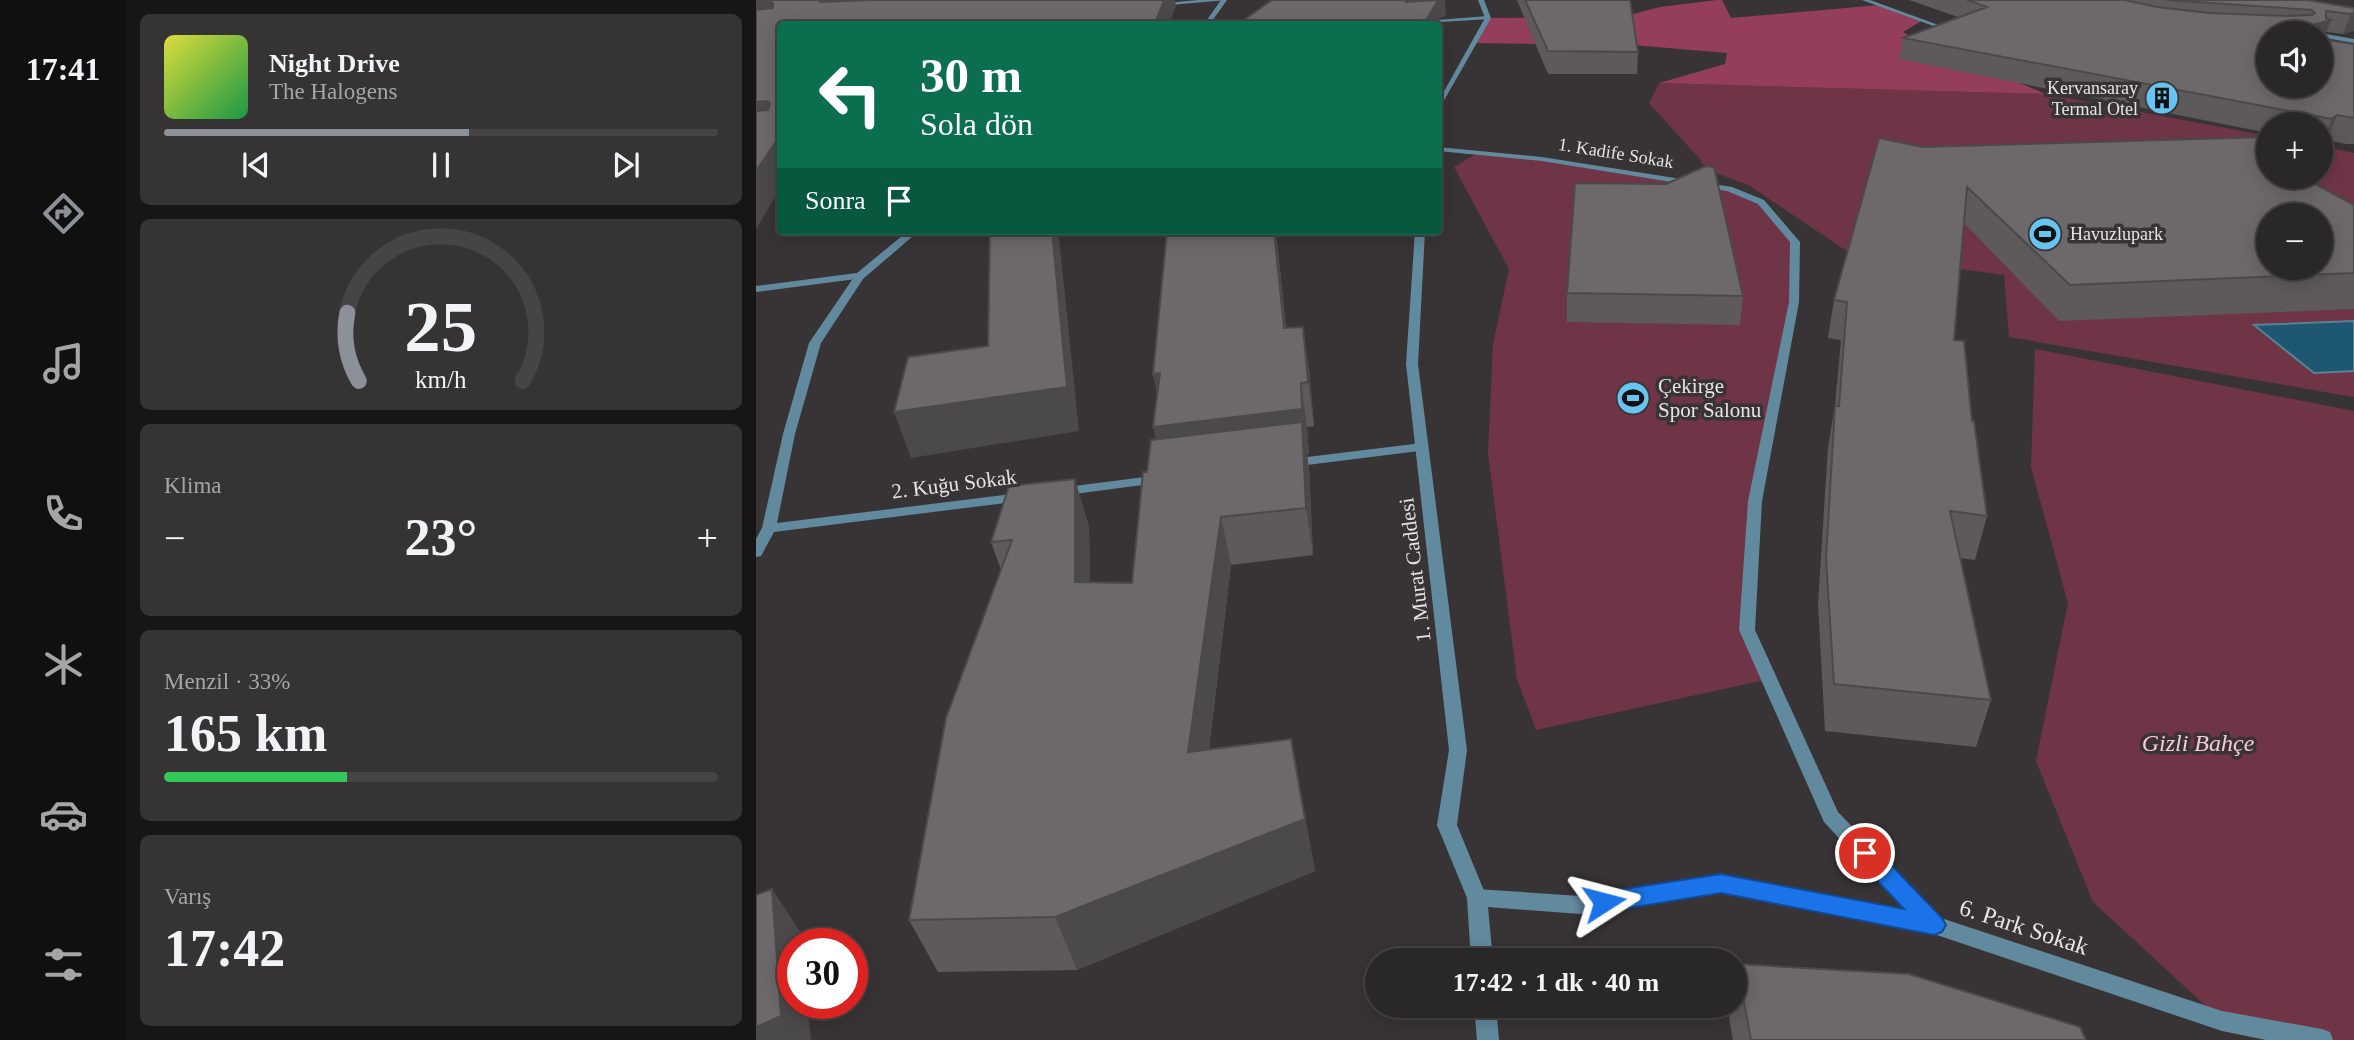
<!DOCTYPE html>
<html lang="tr">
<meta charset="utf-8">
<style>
body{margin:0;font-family:Georgia,serif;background:#363334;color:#f1f3f6;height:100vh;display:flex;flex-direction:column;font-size:26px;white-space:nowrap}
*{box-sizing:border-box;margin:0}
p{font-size:23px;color:#a5a5a8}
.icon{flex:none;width:38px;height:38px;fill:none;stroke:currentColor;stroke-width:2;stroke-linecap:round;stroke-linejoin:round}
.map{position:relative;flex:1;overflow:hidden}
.sheet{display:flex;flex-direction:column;gap:14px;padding:14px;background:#171516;width:630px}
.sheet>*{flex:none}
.banner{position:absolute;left:21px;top:21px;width:665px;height:214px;border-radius:7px;box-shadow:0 4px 18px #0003,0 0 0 2px #464445;background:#0b6e4f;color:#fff;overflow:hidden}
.buttons{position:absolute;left:1500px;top:21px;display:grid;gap:14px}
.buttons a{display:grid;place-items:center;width:77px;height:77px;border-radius:50%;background:#2a2728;box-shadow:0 4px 18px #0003,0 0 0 2px #464445;font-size:35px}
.speed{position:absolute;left:21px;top:928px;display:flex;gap:14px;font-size:35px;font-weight:700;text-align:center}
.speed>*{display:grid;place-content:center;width:91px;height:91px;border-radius:50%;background:#2a2728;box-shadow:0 4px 18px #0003,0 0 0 2px #464445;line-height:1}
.speed .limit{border:10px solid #d22;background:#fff;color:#111}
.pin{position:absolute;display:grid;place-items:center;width:60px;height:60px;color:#fff;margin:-30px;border:4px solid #fff;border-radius:50%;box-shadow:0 2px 7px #0007}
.me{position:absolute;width:77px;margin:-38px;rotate:81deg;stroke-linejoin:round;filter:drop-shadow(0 0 5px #0008)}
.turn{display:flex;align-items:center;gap:24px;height:147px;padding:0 28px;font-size:32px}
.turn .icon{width:91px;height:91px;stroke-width:2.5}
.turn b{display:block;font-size:49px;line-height:60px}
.then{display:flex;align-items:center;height:66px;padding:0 28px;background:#0003;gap:14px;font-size:26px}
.big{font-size:52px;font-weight:700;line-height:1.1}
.sheet .tile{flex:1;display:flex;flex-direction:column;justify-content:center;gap:10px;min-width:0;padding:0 24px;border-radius:10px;background:#363334}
.sheet .dial{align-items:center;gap:0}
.dial svg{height:182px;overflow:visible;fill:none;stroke:#464445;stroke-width:7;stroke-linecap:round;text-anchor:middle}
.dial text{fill:#f1f3f6;stroke:none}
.song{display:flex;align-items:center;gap:21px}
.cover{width:84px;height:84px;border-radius:10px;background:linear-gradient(135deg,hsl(60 70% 55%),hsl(140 70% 35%))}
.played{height:7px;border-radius:4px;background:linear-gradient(90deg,#8c9099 55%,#464445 55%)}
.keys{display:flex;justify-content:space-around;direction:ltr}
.heat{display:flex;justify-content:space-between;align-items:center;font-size:38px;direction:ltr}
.charge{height:10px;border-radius:5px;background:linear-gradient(90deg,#34c759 33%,#464445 0)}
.trip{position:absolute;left:609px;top:948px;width:382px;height:70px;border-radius:35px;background:#2a2728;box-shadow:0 4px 18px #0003,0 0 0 2px #464445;font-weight:700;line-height:70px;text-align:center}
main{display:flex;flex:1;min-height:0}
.dock{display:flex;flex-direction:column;width:126px;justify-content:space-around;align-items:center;background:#111010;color:#a5a5a8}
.dock .icon{width:49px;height:49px}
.dock .selected{color:#8c9099}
.dock b{font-size:32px;color:#f1f3f6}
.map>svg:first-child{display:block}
.green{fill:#6f3546;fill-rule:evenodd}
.forest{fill:#953e5b}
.water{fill:#1d5771;stroke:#598194;stroke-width:2}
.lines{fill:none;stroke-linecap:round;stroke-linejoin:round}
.minor{fill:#628a9f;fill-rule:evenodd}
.tertiary{fill:#628a9f;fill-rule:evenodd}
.wall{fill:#5e595a}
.shaded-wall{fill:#4c494a}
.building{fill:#6d6869;stroke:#4c494a;stroke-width:2;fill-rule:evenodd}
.route{fill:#1a73e8;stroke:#114b97;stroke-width:2}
.labels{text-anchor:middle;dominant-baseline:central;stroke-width:7;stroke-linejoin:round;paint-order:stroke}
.far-poi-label{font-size:18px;fill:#e6e4e4;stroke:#383435;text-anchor:end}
.far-street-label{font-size:18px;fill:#e6e4e4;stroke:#383435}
.poi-label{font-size:21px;fill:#e6e4e4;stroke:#383435;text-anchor:start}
.street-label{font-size:21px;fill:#e6e4e4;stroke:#383435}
.near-park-label{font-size:24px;font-style:italic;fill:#fbc8d5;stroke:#383435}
.near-street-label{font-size:24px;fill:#e6e4e4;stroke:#383435}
</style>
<main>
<nav class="dock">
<b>17:41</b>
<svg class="icon selected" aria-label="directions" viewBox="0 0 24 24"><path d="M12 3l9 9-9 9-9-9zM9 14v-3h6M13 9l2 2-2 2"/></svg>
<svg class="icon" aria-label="music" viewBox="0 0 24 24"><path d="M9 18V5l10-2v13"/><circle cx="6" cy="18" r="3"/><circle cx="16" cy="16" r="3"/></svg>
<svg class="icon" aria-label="phone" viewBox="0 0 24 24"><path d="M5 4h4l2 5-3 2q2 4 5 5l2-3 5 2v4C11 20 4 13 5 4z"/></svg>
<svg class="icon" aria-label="climate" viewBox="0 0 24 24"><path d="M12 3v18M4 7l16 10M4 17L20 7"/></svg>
<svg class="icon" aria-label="car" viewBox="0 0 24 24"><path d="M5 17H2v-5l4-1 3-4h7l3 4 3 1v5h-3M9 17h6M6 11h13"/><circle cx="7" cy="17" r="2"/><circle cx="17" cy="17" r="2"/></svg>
<svg class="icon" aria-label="filters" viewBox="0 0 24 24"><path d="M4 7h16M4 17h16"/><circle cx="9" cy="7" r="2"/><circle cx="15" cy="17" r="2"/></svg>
</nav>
<section class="sheet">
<div class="tile">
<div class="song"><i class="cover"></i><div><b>Night Drive</b><p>The Halogens</p></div></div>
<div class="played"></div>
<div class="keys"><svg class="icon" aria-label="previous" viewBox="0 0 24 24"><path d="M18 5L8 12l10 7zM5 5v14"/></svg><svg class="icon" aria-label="pause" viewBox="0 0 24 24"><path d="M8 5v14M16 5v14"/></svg><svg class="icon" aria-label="next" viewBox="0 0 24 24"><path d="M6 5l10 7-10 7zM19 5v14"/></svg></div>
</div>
<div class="tile dial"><svg viewBox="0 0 100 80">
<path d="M14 69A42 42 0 1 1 86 69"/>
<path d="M14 69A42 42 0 0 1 9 39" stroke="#8c9099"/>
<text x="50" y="56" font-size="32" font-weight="700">25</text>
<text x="50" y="72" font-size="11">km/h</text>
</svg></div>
<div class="tile"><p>Klima</p>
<div class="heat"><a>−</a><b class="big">23°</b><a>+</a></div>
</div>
<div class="tile"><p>Menzil · 33%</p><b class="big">165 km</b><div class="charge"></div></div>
<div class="tile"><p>Varış</p><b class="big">17:42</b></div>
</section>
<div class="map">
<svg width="1598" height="1040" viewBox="0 0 1598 1040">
<rect width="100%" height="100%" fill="#383435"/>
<path class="green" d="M 903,83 L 1290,94 L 1512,136 L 1512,177 L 1564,177 L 1565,146 L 1598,153 L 1598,397 L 1253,337 L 1248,275 L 1095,254 L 994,186 L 950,169 L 943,158 L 893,103 ZM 1512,215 L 1564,215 L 1564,268 L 1512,268 Z
M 722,153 L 786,159 L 973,189 L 1005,202 L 1039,242 L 1038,302 L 999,501 L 991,629 L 1013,679 L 780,730 L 761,679 L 732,453 L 737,344 L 753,269 L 698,167 Z
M 1279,349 L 1598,411 L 1598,1040 L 1566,1040 L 1466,1021 L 1337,902 L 1280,761 L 1312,603 L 1275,467 Z"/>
<path class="forest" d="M 961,0 L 966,0 L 975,18 L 1124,5 L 1167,20 L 1147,32 L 1163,41 L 1290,94 L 903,83 L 969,64 L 971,53 L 877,45 L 718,43 L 732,18 L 866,17 L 904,7 Z"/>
<path class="water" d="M 1598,321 L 1598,371 L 1558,373 L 1498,325 Z"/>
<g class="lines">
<path class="minor" d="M 442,0 L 471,0 L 402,6 L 399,4 Z
M 1106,0 L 1114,0 L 1188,27 L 1183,28 Z
M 732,16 L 734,19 L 652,24 L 655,22 Z
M 1564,33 L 1598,39 L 1598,43 L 1564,37 Z
M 682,147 L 786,157 L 976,187 L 1008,200 L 1044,242 L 1043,302 L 1006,501 L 999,630 L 1082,812 L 1185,918 L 1466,1011 L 1566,1029 L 1574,1032 L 1577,1040 L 1510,1040 L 1466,1031 L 1178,934 L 965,891 L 824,914 L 732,907 L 737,961 L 715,961 L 711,898 L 714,892 L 721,889 L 824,896 L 965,875 L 1151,911 L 1068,822 L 983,630 L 992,501 L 1033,302 L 1034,242 L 1002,204 L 971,191 L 786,161 L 682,151 Z
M 100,274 L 109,276 L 65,343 L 39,434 L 21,523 L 265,493 L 272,497 L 265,501 L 18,532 L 5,556 L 0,557 L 0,539 L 6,528 L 27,434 L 53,343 Z
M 666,443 L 671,444 L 672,447 L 671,450 L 535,467 L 528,463 L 535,459 Z
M 404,475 L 409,476 L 411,479 L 409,482 L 303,496 L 296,492 L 303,488 Z
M 718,1006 L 740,1006 L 743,1040 L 721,1040 Z"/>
<path class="tertiary" d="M 465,0 L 471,0 L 454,24 L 448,24 Z
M 722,0 L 728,0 L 735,18 L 682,111 L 682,102 L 729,18 Z
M 152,231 L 163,231 L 108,278 L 0,292 L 0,286 L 101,273 Z
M 659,231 L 669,231 L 662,364 L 711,750 L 701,825 L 731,898 L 728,904 L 721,907 L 714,904 L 711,898 L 681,825 L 693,750 L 650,364 Z"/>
</g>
<path class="wall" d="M 761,0 L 874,0 L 882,52 L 881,74 L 792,74 Z
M 1153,0 L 1558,0 L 1557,1 L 1598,8 L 1598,31 L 1587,34 L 1570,32 L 1568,39 L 1598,44 L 1598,144 L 1590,144 L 1571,140 L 1566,144 L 1564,144 L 1564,124 L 1512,124 L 1512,133 L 1143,59 L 1147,38 L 1202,17 Z
M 1167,147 L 1512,177 L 1598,205 L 1598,309 L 1303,321 L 1208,223 L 1198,340 L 1216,421 L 1231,516 L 1219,560 L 1204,558 L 1235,700 L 1220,747 L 1069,731 L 1062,604 L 1072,447 L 1079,406 L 1085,340 L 1072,338 L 1078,300 Z
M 403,231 L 520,231 L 530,328 L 553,369 L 558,426 L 551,427 L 553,454 L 551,455 L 553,468 L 557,555 L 475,565 L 453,749 L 535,739 L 559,871 L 321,970 L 182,972 L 153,920 L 245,570 L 235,542 L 333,526 L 334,582 L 376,583 L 391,472 L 400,440 L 401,393 L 397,374 L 411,232 L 404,232 Z
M 811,293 L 987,296 L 984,325 L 811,322 Z
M 981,964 L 1330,1040 L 977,1040 L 973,1017 L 975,1006 L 978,1006 L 978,984 Z"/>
<path class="shaded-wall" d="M 63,0 L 401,0 L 71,22 Z
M 408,0 L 419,0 L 420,6 L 413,24 L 399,24 Z
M 648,0 L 689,0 L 690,14 L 688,17 L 683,18 L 684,25 L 682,27 L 682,24 L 668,24 Z
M 14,1 L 24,25 L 0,16 L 0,2 Z
M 1598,13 L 1598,31 L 1587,34 L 1595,14 Z
M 1575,20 L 1567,40 L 1564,41 L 1564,33 L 1527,33 Z
M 12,101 L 24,132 L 0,134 L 0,102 Z
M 1581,115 L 1571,140 L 1566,144 L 1576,119 Z
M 24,142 L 24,189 L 0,229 L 0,171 L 19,143 Z
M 296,231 L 302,231 L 303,237 L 323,431 L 155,458 L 138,412 L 311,387 Z
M 518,231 L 520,231 L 534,371 L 528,328 Z
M 547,327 L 553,369 L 558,426 L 552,382 Z
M 404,373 L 407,418 L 397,374 Z
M 545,383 L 551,427 L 553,454 L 551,455 L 553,468 L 557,555 L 550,508 L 408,472 L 397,427 Z
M 319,479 L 333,526 L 335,631 L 319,582 Z
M 465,517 L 475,565 L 446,804 L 432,752 Z
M 535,739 L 559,871 L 321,970 L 299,917 Z
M 16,889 L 45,933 L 46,943 L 37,943 L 37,1003 L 51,1003 L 55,1040 L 0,1040 L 0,1027 Z"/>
<path class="building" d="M 0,0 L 64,0 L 64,2 L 116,0 L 408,0 L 399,24 L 24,24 L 24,142 L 19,143 L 0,171 L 0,111 L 12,110 L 14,104 L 12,101 L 0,102 L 0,10 L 17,8 L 17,3 L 14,1 L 0,2 Z
M 516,0 L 649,0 L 650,2 L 682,0 L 668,24 L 482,24 Z
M 769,0 L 874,0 L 882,52 L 792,51 Z
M 1211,0 L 1368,0 L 1401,7 L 1453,13 L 1531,16 L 1556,15 L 1559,13 L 1556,10 L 1411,0 L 1551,0 L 1598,8 L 1598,13 L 1595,14 L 1570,11 L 1570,18 L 1575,20 L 1527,33 L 1512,33 L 1512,86 L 1564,86 L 1564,39 L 1598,44 L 1598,118 L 1581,115 L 1576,119 L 1147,38 L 1231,7 Z
M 1512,137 L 1512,177 L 1547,177 L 1598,205 L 1598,273 L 1314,285 L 1211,187 L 1198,340 L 1208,341 L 1216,421 L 1218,421 L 1231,516 L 1194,511 L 1235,700 L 1078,684 L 1070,559 L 1079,406 L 1083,406 L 1091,302 L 1078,300 L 1123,138 L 1167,147 ZM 1512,215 L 1564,215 L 1564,268 L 1512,268 Z
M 950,166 L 958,167 L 987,296 L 811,293 L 819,183 L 910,184 Z
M 234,231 L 296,231 L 311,387 L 138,412 L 152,357 L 232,346 Z
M 411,231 L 518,231 L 528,328 L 547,327 L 552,382 L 545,383 L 546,409 L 397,427 L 404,373 L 397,374 Z
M 546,422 L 550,508 L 465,517 L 432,752 L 535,739 L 549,819 L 299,917 L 153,920 L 190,718 L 256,540 L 235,542 L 253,486 L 319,479 L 319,582 L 376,583 L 387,472 L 391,472 L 395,440 Z
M 16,889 L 25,1016 L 0,1027 L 0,895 Z
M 981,964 L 1153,974 L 1324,1027 L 1330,1040 L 995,1040 Z"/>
<path class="route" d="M 1109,844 L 1117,846 L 1186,918 L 1190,925 L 1186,932 L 1178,935 L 965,893 L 848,912 L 840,909 L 836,902 L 840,895 L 848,892 L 965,874 L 1148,909 L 1101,859 L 1098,853 L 1101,846 Z"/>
<defs>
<symbol id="building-disc" viewBox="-11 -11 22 22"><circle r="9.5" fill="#67c4f0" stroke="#383435"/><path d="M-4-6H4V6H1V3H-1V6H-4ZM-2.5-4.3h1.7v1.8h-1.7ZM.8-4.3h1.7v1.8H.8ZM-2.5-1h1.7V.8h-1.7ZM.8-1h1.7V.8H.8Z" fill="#111"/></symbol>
<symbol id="stadium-disc" viewBox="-11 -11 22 22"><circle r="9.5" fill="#67c4f0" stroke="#383435"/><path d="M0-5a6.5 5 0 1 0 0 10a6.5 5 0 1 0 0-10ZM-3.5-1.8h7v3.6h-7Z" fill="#111"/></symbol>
</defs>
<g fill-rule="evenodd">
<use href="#building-disc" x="1387" y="79" width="38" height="38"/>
<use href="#stadium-disc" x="1270" y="215" width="38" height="38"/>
<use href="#stadium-disc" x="858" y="379" width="38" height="38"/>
</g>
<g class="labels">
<g class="far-poi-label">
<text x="1382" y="88">Kervansaray<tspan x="1382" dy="21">Termal Otel</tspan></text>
<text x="1314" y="234" text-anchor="start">Havuzlupark</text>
</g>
<g class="far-street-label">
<text transform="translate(860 153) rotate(9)">1. Kadife Sokak</text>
</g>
<g class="poi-label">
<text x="902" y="386">Çekirge<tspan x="902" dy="24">Spor Salonu</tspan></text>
</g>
<g class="street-label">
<text transform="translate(198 484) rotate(-7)">2. Kuğu Sokak</text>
<text transform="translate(659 570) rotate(-97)">1. Murat Caddesi</text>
</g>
<g class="near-park-label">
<text x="1442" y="743">Gizli Bahçe</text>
</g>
<g class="near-street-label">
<text transform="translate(1268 927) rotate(18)">6. Park Sokak</text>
</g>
</g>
</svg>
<div class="buttons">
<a><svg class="icon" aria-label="sound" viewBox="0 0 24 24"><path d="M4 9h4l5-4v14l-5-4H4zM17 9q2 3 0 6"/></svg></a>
<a>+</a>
<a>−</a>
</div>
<div class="speed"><div class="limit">30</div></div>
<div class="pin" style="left:1109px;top:853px;background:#d93025"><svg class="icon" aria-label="arrive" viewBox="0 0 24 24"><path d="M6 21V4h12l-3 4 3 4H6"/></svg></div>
<svg class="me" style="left:848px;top:902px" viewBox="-20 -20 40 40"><path d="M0-17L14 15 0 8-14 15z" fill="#1a73e8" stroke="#fff" stroke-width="4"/></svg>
<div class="trip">17:42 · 1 dk · 40 m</div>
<div class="banner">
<div class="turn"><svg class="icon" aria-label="left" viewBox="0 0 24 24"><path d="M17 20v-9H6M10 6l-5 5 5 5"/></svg><div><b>30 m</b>Sola dön</div></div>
<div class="then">Sonra<svg class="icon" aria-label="arrive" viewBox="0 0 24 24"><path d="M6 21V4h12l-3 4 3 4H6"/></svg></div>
</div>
</div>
</main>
